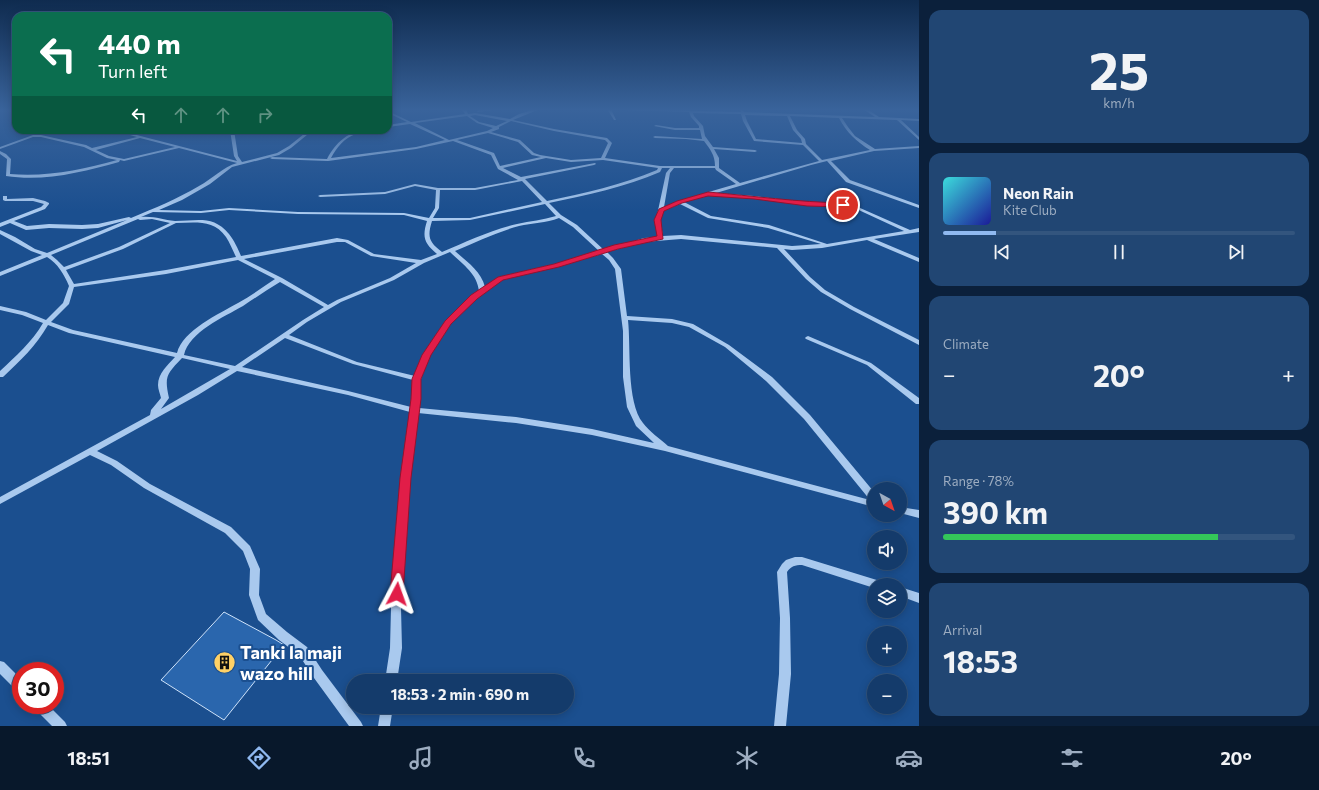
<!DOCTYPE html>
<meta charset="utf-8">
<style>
body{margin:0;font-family:Commissioner,sans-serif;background:#214673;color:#f1f3f6;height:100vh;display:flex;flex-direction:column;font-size:15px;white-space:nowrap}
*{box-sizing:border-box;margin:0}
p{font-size:13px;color:#9dadc1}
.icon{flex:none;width:22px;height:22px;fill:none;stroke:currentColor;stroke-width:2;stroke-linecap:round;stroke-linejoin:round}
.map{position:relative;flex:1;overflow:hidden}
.side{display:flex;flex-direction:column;gap:10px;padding:10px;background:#0b203b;width:400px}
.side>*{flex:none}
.banner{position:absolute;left:12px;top:12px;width:380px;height:122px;border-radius:12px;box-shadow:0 2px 10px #0003,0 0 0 1px #33557e;background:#0b6e4f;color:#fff;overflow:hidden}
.needle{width:26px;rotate:140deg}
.buttons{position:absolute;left:867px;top:482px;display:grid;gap:8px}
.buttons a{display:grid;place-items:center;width:40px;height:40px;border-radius:50%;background:#143b6b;box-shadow:0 2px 10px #0003,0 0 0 1px #33557e;font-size:20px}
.speed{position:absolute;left:12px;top:662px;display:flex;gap:8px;font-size:20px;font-weight:700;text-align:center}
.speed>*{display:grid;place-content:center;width:52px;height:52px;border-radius:50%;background:#143b6b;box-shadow:0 2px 10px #0003,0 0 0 1px #33557e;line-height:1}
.speed .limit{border:6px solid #d22;background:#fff;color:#111}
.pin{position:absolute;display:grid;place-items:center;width:34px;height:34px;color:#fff;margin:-17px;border:2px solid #fff;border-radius:50%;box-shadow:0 1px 4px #0007}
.me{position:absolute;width:44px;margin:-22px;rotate:4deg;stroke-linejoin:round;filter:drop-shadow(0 0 3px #0008)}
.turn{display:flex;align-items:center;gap:14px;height:84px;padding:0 20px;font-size:18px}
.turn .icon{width:52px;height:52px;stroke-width:2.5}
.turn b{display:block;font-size:28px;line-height:34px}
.lanes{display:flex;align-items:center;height:38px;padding:0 20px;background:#0003;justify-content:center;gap:20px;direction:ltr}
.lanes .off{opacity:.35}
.big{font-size:30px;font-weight:700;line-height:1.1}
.side .widget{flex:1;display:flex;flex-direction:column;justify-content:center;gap:6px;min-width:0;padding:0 14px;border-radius:12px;background:#214673}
.side .dial{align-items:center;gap:0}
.dial b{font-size:52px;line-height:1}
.song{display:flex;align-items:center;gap:12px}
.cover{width:48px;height:48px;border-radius:6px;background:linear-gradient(135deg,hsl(180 70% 55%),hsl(240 70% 35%))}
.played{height:4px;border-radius:2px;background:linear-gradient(90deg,#90b9f0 15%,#33557e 15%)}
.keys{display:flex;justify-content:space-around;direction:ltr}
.heat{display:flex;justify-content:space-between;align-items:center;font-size:22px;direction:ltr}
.charge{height:6px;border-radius:3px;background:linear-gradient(90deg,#34c759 78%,#33557e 0)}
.trip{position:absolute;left:346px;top:674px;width:228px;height:40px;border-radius:20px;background:#143b6b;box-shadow:0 2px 10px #0003,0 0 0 1px #33557e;font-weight:700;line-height:40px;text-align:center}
.menu{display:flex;height:64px;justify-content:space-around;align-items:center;background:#08182b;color:#9dadc1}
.menu .icon{width:28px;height:28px}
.menu .selected{color:#90b9f0}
.menu b{font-size:18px;color:#f1f3f6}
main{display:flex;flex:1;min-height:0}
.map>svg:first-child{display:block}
.building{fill:#2a66ad;stroke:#cfe3fa}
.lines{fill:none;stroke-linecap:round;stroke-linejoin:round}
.minor{fill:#a9c9ee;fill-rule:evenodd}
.route{fill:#e11d48;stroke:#92132f}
.labels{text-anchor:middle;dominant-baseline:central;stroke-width:4;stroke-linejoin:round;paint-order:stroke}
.near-poi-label{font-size:18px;font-weight:bold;fill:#fff;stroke:#1b4f8f;text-anchor:start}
</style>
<main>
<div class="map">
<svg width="919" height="726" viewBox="0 0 919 726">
<rect width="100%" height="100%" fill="#1b4f8f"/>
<path class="building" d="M 224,612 L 276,640 L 284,645 L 224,720 L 161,680 Z"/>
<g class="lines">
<path class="minor" d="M 462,109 L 466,109 L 468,114 L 475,113 L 510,119 L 519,114 L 535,109 L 540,109 L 513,120 L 554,129 L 607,138 L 612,143 L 605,158 L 660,166 L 715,166 C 715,155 710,149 704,141 L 686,139 L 655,138 L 653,137 L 655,136 L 702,139 L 700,130 L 675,130 L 654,126 L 656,125 L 675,128 L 699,128 L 699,126 L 691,117 L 689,112 L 624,110 L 622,109 L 741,112 L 740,110 L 742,109 L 744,112 L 875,117 L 863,109 L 867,109 L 879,117 L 919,119 L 919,121 L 901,120 L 919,137 L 919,140 L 897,120 L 842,118 L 848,127 L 855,136 L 875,149 L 919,146 L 919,148 L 874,151 L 831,161 L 850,180 L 919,205 L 919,208 L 846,182 L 827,161 L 811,165 L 716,193 L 754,196 L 817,204 L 851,204 L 910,230 L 919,228 L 919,232 L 874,239 L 919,258 L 919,262 L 867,240 L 822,248 L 792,250 L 784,249 L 810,277 L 825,290 L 854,307 L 919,340 L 919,345 L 850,309 L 821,292 L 806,279 L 777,248 L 681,239 L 644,242 L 607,252 L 613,258 L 621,269 L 627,316 L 672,319 L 693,324 L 729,345 L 772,377 L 810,415 L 874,492 L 874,507 L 665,451 L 592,435 L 516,423 L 418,413 L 409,478 L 401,608 L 402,648 L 397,681 L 385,681 L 390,648 L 391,608 L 401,478 L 410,412 L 348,395 L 237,371 L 198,395 L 97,451 L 117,461 L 150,484 L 231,527 L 250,546 L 260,569 L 259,595 L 266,614 L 287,632 L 307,647 L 322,670 L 361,722 L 363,726 L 349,726 L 314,678 L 299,655 L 279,640 L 258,620 L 249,595 L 250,569 L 243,551 L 225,533 L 144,488 L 111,465 L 90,455 L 0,504 L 0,497 L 150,415 L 151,410 L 161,398 C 160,394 158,389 158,385 C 158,373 168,365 175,357 L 69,333 L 48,325 C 36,346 20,361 3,377 L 0,377 L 0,371 C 16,356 32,342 43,323 L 22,315 L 0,310 L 0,306 L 26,312 L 46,320 L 63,303 L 69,286 C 64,274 58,264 47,257 L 0,276 L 0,272 L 42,255 L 31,251 L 0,234 L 0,230 L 15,237 L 35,249 L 47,253 L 127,220 L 98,228 L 82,229 L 49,228 L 26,230 L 10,223 L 0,227 L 0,223 L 41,207 L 44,204 L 33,201 L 5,201 L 3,200 L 3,196 L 7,196 L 7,199 L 33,198 L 45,201 L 49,203 L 49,204 L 45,209 L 14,221 L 27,226 L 49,224 L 82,225 L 98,224 L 129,217 L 131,218 C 155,208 177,199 199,186 C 212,179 223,167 237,163 L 179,148 L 124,161 L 120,160 L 119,162 C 83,172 44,182 6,176 L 7,159 L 0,154 L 0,151 L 6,154 L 11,159 L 10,174 C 47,177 82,170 117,160 L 107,158 L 84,147 L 41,137 L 33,137 L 0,149 L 0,147 L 33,135 L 41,135 L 86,145 L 92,148 L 137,137 L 123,133 L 129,130 L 134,130 L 129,133 L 237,161 L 234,156 L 230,130 L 234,130 L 238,156 L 242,162 L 277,153 L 289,146 L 309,130 L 313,130 L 291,148 L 279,155 L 232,167 L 210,184 L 182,200 L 159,210 L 201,211 L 229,208 L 298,212 L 404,213 L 429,218 L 435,208 L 436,190 L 415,186 L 385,194 L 320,197 L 318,196 L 320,195 L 385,192 L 415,184 L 438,188 L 475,188 L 518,180 L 498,169 L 491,155 L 453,141 L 416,149 L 328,161 L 272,159 L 270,158 L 272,157 L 327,159 C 336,142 349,130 369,130 C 365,132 361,133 356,134 C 344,138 337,147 331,158 L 416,147 L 445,140 L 410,124 L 388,127 L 388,125 L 407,122 L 388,113 L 388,111 L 411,122 L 465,114 ZM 693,113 L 741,114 L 743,121 L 754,141 L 803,145 L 819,161 L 740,183 L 719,168 L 719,158 L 714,149 L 755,152 L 757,151 L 755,150 L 713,147 L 705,136 L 703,126 L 694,116 ZM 475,115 L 507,121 L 496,126 L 479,122 L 470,116 ZM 745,115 L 787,116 L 793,130 L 801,139 L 802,143 L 756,139 L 747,121 ZM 467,116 L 477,123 L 493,128 L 487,131 L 449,140 L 415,123 ZM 790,116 L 839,118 C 846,132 857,142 870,150 L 822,160 L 806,144 L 805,139 L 797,130 ZM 511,121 L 554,131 L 605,140 L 608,143 L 601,158 L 571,160 L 540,155 L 534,153 L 520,140 L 491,132 L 499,129 L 499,127 ZM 488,133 L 518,142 L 532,155 L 541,157 L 500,166 L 494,153 L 457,140 ZM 140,138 L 175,147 L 124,159 L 109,156 L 96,150 ZM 546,158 L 571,162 L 603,160 L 658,168 L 657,170 C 622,185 584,193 547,201 L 525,179 L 594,165 L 596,164 L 595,163 L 521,177 L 503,168 ZM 662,168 L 670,168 L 666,173 L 656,220 L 658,237 L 644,238 L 604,250 L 577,225 L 561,215 L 549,203 C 586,195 626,187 660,172 ZM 674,168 L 715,168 L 716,170 L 736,184 L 678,201 L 664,207 L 670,173 ZM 522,181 L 542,202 L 470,218 L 433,218 L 439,208 L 440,190 L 475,190 ZM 709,195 L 754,198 L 817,206 L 850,206 L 904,231 L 827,244 L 769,225 L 711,216 L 684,202 ZM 545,204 L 556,216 C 543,220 530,221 517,224 C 491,230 466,242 442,252 C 429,242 427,237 432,221 L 470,220 ZM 680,204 L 708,218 L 768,228 L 821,244 L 792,246 L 681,235 L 663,236 L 660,220 L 663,211 ZM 229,210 L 298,214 L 404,215 L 427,221 C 422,237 424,243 437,254 L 421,260 L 374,254 L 348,240 L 337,238 L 241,256 C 238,249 234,240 229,234 C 213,215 198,221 175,221 C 163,220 155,216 141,217 L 153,212 L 201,213 ZM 559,218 L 573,227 L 599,251 L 555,264 L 499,277 L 485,287 C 481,271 466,261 455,251 C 476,242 497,232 519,226 C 532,223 546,223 559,218 ZM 138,219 L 140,220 L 152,219 L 170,223 L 119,247 L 64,267 L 57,260 L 51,255 ZM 176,223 C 195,223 213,219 226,237 C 230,243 233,251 236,257 L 166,270 L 74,284 L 66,270 L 123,249 ZM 337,242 L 345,242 L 371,256 L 416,263 L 390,278 L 337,300 L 328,305 L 282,278 L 244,259 ZM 450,252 C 462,264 477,273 479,291 C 449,312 429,343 415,376 L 357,362 L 289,335 L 307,322 L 341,302 L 394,280 L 424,263 ZM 602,254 L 609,260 L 615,269 L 623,331 L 623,377 L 627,407 L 636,426 L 654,443 L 592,429 L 516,417 L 419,408 L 421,379 L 430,355 L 440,338 L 450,324 L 476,298 L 503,279 L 558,266 ZM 238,260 L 275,279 C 263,287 251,296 238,303 C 219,314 183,330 177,353 L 73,330 L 51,322 L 69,304 L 74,287 L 166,274 ZM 280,282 L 324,307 L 303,320 L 235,366 L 184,355 C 189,332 224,317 243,306 C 255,298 267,290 280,282 ZM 628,320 L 672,323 L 689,327 L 725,347 L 766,381 L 804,419 L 870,500 L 668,446 C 660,439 649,431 643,423 C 626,402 631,347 628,320 ZM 285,338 L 353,364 L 413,380 L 411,407 L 348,391 L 242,367 ZM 182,358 L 230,369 L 161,409 L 169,398 C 164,376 167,374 182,358 Z
M 489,109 L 500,109 L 478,112 L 476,111 Z
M 607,109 L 611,109 L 616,120 L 614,120 Z
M 808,336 L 871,363 L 919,398 L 919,404 L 916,404 L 867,365 L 806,339 L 805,338 L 806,337 Z
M 900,507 L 919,510 L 919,518 L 900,513 Z
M 802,557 L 880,581 L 884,582 L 885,585 L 874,585 L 874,588 L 802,565 C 795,565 791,566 787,572 L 790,618 L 791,674 L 786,726 L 774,726 L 779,674 L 780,618 L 777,572 L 782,564 L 786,560 L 795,557 Z
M 900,587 L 919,593 L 919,603 L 900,596 Z
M 0,661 L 4,662 L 21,679 L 21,693 L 17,691 L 0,674 Z
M 33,705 L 48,705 L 65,722 L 67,726 L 52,726 L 35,709 Z
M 381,707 L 393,707 L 390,726 L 378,726 Z"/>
</g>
<linearGradient id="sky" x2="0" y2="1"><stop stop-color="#0f2b4f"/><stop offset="0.52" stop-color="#39639b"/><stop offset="1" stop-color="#39639b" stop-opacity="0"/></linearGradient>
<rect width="919" height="211" fill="url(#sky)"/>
<path class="route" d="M 708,192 C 753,196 798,202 843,203 L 846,205 L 843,207 L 807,206 L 754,199 L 708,196 L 682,203 L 664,211 L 661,220 L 663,239 L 618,249 L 559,267 L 503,280 L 477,299 L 451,324 L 431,355 L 421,379 L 421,399 L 411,478 L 403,594 L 401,598 L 397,599 L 392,598 L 390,594 L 400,478 L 411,399 L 412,379 L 422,355 L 445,321 L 471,295 L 498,277 L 554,264 L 614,245 L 657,236 L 654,220 L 659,209 L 677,201 Z"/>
<defs>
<symbol id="building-disc" viewBox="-11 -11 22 22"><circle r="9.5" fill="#ffd166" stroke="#1b4f8f"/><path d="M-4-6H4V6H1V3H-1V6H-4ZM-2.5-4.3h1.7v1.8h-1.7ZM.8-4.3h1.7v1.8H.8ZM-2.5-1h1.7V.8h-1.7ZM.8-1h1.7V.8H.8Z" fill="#111"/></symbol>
</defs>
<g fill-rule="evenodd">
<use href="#building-disc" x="212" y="650" width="25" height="25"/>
</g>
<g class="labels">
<g class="near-poi-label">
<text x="240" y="652">Tanki la maji<tspan x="240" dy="21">wazo hill</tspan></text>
</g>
</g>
</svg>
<div class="buttons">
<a><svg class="needle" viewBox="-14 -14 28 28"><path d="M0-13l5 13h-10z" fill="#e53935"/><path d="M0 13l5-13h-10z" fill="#9dadc1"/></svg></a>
<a><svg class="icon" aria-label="sound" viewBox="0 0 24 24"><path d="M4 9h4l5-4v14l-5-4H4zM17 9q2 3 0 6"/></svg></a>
<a><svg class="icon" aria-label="layers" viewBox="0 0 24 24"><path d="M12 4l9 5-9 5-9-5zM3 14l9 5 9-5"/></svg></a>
<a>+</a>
<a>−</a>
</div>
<div class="speed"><div class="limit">30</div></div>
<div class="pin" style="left:843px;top:205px;background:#d93025"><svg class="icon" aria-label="arrive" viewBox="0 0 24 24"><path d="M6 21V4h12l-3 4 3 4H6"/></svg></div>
<svg class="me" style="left:397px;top:594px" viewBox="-20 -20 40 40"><path d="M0-17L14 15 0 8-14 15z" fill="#e11d48" stroke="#fff" stroke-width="4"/></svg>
<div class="trip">18:53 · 2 min · 690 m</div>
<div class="banner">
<div class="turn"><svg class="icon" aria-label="left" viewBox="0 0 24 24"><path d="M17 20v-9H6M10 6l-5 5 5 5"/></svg><div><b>440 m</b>Turn left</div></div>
<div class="lanes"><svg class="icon" aria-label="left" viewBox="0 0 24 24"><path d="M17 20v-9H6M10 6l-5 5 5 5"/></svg><svg class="icon off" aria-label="ahead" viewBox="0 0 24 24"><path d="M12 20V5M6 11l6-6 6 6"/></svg><svg class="icon off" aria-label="ahead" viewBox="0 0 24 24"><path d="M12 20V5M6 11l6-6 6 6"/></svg><svg class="icon off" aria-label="right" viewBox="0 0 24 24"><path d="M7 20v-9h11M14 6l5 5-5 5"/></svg></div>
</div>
</div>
<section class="side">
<div class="widget dial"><b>25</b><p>km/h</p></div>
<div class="widget">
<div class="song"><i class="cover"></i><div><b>Neon Rain</b><p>Kite Club</p></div></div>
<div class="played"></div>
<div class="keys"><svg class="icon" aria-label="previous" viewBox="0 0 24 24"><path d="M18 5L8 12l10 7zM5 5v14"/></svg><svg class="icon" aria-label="pause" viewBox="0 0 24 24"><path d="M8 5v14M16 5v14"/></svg><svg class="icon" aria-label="next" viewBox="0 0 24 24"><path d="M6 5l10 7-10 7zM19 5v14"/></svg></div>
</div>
<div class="widget"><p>Climate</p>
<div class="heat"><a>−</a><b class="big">20°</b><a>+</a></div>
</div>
<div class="widget"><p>Range · 78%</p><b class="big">390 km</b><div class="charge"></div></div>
<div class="widget"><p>Arrival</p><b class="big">18:53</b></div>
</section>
</main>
<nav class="menu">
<b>18:51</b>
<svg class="icon selected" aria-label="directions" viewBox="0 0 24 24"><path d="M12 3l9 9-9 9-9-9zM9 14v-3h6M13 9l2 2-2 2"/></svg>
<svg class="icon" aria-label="music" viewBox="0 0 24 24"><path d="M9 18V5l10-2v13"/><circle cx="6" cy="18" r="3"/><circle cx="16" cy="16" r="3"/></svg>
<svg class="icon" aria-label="phone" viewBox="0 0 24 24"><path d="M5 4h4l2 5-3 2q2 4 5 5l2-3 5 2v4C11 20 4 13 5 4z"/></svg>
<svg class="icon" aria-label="climate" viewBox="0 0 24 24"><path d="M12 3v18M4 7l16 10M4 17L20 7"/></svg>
<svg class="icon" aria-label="car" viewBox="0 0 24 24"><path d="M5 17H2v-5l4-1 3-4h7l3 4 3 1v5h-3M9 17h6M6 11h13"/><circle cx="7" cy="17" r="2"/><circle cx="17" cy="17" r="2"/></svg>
<svg class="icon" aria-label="filters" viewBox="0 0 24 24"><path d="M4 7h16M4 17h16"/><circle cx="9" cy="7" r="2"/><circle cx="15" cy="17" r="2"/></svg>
<b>20°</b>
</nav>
